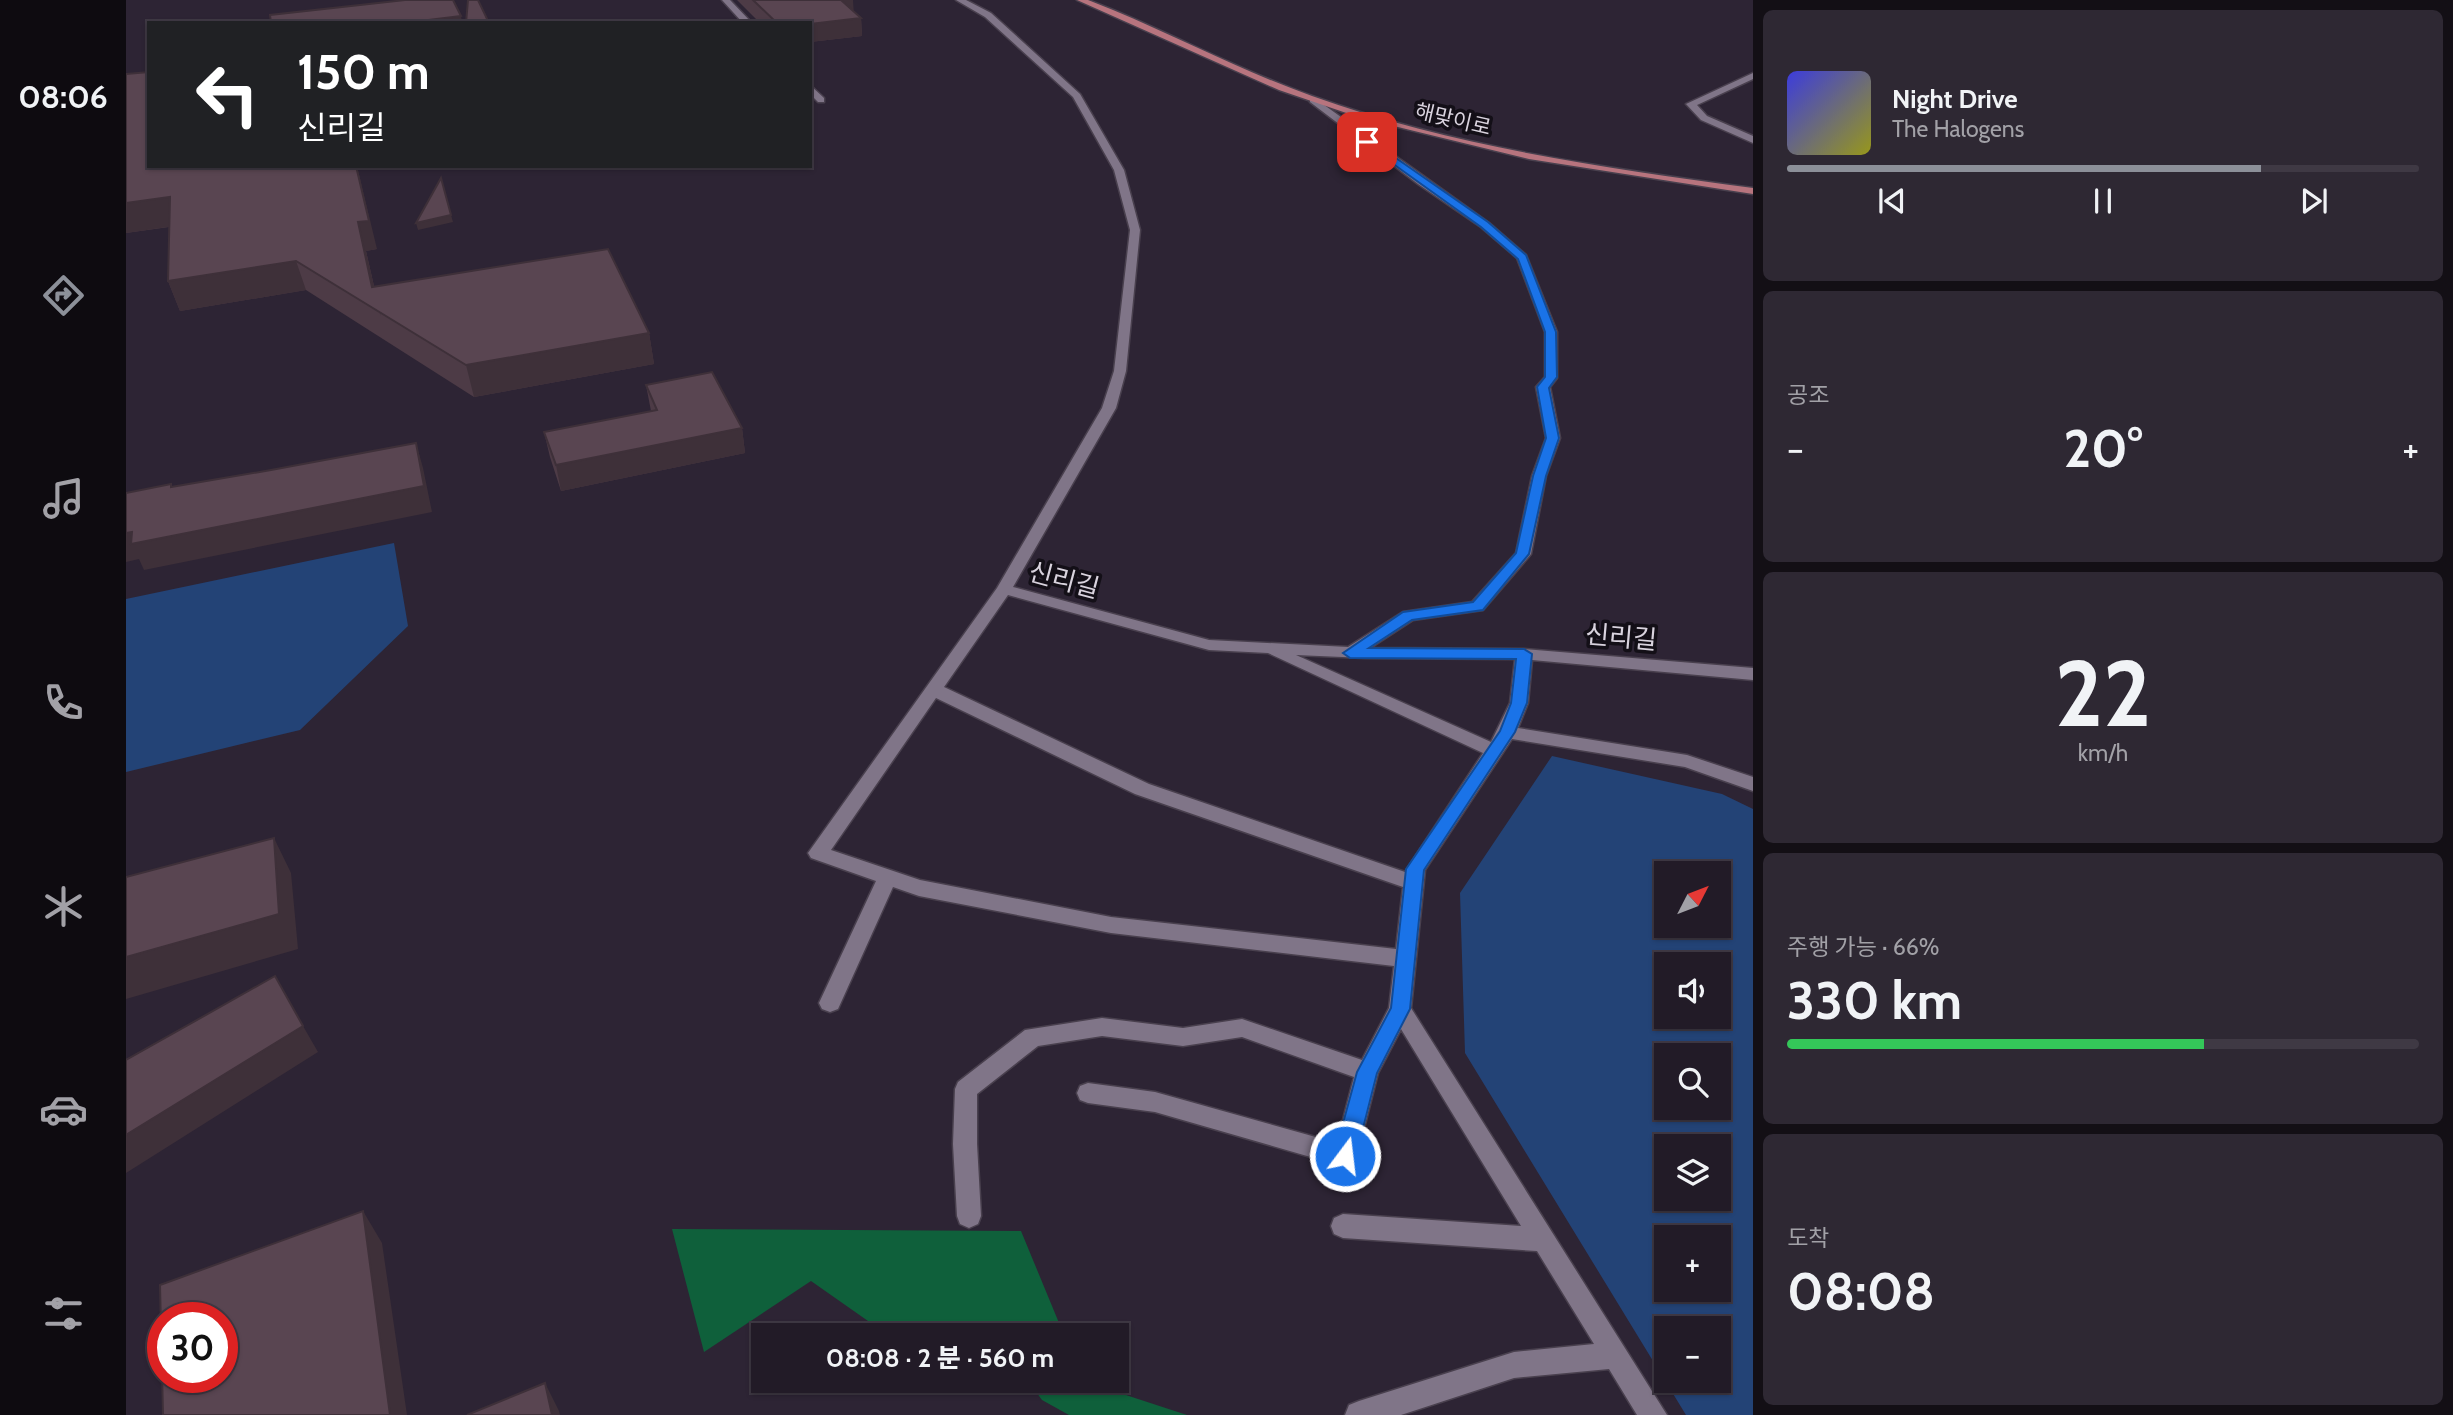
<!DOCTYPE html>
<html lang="ko">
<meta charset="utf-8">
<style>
body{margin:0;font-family:Cabin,"Noto Sans KR",sans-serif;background:#2e2833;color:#f1f3f6;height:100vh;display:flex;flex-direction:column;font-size:26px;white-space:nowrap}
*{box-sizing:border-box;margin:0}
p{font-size:23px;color:#a2a1a7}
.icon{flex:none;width:38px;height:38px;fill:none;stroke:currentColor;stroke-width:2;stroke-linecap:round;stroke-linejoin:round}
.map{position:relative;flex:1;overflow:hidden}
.side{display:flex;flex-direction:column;gap:10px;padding:10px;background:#130f15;width:700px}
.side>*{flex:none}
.banner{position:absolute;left:21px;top:21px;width:665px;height:147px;border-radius:0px;box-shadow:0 2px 5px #0004,0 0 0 2px #3f3944;background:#202124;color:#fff;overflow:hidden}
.needle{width:46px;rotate:48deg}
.tools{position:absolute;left:1528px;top:861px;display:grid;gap:14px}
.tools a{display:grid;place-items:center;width:77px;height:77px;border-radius:0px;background:#221b27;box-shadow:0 2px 5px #0004,0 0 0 2px #3f3944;font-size:35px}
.speed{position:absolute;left:21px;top:1302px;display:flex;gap:14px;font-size:35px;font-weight:700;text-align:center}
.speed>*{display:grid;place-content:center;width:91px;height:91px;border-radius:50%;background:#221b27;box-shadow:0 2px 5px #0004,0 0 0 2px #3f3944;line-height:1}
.speed .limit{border:10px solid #d22;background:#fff;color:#111}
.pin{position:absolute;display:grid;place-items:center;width:60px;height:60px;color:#fff;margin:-30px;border-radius:14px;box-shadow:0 4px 10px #0006}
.me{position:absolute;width:77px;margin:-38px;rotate:15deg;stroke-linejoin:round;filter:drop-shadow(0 0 5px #0008)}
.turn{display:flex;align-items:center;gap:24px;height:147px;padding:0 35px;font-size:32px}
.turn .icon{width:91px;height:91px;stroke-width:2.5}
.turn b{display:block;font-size:49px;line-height:60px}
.big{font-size:52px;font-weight:800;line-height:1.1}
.side .card{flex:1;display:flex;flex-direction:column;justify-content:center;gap:10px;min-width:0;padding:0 24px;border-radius:10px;background:#2e2833}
.side .dial{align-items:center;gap:0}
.dial b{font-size:91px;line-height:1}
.song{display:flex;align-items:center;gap:21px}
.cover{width:84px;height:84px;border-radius:10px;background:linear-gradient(135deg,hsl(240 70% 55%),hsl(60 70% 35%))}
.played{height:7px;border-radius:4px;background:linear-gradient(90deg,#8c9099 75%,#3f3944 75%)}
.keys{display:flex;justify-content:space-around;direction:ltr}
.heat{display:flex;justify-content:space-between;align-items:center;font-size:38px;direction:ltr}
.charge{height:10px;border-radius:5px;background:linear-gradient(90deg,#34c759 66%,#3f3944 0)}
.trip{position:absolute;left:625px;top:1323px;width:378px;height:70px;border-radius:0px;background:#221b27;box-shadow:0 2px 5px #0004,0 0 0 2px #3f3944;font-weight:800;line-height:70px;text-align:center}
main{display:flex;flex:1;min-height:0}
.tabs{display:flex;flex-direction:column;width:126px;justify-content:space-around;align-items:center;background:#0e0b10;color:#a2a1a7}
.tabs .icon{width:49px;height:49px}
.tabs .on{color:#8c9099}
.tabs b{font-size:32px;color:#f1f3f6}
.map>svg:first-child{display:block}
.forest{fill:#0f603b}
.water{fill:#234376;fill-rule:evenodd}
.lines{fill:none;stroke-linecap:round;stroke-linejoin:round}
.minor-casing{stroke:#49404e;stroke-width:3}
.major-casing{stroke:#49404e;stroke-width:3}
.minor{fill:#807588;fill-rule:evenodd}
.major{fill:#b7747e;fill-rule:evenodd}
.wall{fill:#4d3b46}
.shaded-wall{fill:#3e3039}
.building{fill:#594551;stroke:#3e3039;stroke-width:2;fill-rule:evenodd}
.route{fill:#1a73e8;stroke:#114b97;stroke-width:2}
.labels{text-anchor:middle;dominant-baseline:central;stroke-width:7;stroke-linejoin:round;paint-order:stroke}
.far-street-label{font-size:21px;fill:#d9d3de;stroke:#130f17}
.street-label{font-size:26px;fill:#d9d3de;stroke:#130f17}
</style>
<main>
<nav class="tabs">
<b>08:06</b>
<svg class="icon on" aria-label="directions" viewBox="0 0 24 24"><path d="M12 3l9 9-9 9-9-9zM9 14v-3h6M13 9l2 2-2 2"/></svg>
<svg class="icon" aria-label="music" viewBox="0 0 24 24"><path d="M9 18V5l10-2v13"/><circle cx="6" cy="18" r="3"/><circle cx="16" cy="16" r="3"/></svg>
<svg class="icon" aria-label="phone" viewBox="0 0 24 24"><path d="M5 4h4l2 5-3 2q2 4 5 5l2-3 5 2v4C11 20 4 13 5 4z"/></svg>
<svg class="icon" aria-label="climate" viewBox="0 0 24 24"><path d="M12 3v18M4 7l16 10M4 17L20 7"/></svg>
<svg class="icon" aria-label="car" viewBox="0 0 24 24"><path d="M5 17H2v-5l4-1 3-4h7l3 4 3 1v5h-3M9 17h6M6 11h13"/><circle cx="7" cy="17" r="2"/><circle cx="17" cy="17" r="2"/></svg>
<svg class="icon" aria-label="filters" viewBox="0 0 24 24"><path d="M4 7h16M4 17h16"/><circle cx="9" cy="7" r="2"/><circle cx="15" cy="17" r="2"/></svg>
</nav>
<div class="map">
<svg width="1627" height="1415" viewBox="0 0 1627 1415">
<rect width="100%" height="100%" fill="#2d2434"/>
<path class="forest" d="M 546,1229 L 895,1231 L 938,1335 L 868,1335 L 860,1324 L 843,1335 L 762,1335 L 685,1281 L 578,1352 Z
M 902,1381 L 957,1381 L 1061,1415 L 943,1415 L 916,1400 Z"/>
<path class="water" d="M 268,543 L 282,626 L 174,730 L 0,772 L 0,599 Z
M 1426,756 L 1596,794 L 1627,809 L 1627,1415 L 1560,1415 L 1339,1053 L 1334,893 ZM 1540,873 L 1592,873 L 1592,926 L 1540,926 ZM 1540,964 L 1592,964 L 1592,1017 L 1540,1017 ZM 1540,1055 L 1592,1055 L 1592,1108 L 1540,1108 ZM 1540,1146 L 1592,1146 L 1592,1199 L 1540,1199 ZM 1540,1237 L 1592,1237 L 1592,1290 L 1540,1290 ZM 1540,1328 L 1592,1328 L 1592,1381 L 1540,1381 Z"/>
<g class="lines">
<defs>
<path id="minor" d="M 596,0 L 604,0 L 626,23 L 617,23 Z
M 830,0 L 840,0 L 865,13 L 954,94 L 998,170 L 1014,230 L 1000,371 L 990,408 L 887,587 L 1083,640 L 1222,647 L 1277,612 L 1346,602 L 1390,553 L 1406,476 L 1420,438 L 1410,387 L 1419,377 L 1419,332 L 1391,258 L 1355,227 L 1292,184 L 1184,102 L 1184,98 L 1187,97 L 1363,223 L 1400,255 L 1431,332 L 1431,378 L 1424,387 L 1434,438 L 1420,476 L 1405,554 L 1357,610 L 1287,620 L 1244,648 L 1398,649 L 1627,668 L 1627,680 L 1406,660 L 1402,703 L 1392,728 L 1561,755 L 1627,777 L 1627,791 L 1559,767 L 1386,739 L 1299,870 L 1285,1008 L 1541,1415 L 1511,1415 L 1483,1369 L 1388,1378 L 1275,1415 L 1219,1415 L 1223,1405 L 1233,1401 L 1388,1352 L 1468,1344 L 1411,1251 L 1217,1238 L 1208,1234 L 1205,1226 L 1208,1218 L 1217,1214 L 1395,1226 L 1275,1029 L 1252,1073 L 1231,1156 L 1227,1164 L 1219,1167 L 1029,1112 L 962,1103 L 954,1100 L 951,1093 L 954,1086 L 962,1083 L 1029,1092 L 1211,1143 L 1228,1077 L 1116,1037 L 1057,1046 L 976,1036 L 912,1046 L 851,1094 L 851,1144 L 855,1216 L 852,1224 L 843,1228 L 834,1224 L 831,1216 L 827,1144 L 829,1089 L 832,1082 L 899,1030 L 976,1018 L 1057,1028 L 1116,1019 L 1236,1060 L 1263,1008 L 1268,966 L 985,933 L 793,896 L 767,887 L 712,1009 L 704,1012 L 696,1009 L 693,1003 L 750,881 L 685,858 L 682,853 L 871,588 L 976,408 L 988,371 L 1004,230 L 988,170 L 947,97 L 859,17 ZM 882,595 L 1083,650 L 1142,653 L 1357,753 L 1279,872 L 1023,784 L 818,687 ZM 1170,655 L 1240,658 L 1389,659 L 1384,703 L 1365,742 ZM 810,698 L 1009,794 L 1277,887 L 1270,949 L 985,917 L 794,880 L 705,850 Z
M 1627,73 L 1627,79 L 1571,105 L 1581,116 L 1627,136 L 1627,143 L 1575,120 L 1560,104 Z
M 684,85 L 698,98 L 698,102 L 692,102 L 684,94 Z"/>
<path id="major" d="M 951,0 L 962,0 L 987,10 C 1054,38 1118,72 1186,96 C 1328,147 1479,168 1627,188 L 1627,194 L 1403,159 L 1235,118 L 1153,90 Z"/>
</defs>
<use href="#minor" class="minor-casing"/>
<use href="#major" class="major-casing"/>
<use href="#minor" class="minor"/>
<use href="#major" class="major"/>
</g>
<path class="wall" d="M 611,0 L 727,0 L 727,11 L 735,18 L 736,36 L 684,42 L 684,23 L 634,23 Z
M 0,74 L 251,249 L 240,251 L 248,286 L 523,333 L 528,364 L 348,397 L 180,290 L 54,311 L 42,281 L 43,227 L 0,233 Z
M 520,385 L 616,428 L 619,453 L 435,491 L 424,457 L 418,432 L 525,411 Z"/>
<path class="shaded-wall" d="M 714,0 L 727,0 L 728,16 Z
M 335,16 L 336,23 L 278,23 Z
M 735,18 L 736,36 L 684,42 L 684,24 Z
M 230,166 L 231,166 L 251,249 L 240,251 L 255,317 L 246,287 L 232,222 Z
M 44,197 L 55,225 L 0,233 L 0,203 Z
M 325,215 L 327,222 L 292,230 L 290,223 Z
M 170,261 L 180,290 L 54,311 L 42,281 Z
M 523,333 L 528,364 L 348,397 L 340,365 Z
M 616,428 L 619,453 L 435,491 L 430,465 Z
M 290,443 L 297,468 L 306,512 L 18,570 L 13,559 L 0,562 L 0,533 Z
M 148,838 L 165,873 L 172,949 L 0,999 L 0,957 Z
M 177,1026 L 192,1052 L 0,1173 L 0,1135 Z
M 237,1211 L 256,1243 L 281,1415 L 264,1415 Z
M 419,1383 L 433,1411 L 434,1415 L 426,1415 Z"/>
<path class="building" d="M 279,0 L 327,0 L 335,16 L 278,23 L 145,23 L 144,15 Z
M 342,0 L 352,0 L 363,23 L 340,23 Z
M 627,0 L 715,0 L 735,18 L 684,24 L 684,23 L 651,23 Z
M 23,72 L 23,166 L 230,166 L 243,221 L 232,222 L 246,287 L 482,249 L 523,333 L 340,365 L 170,261 L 42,281 L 44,197 L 0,203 L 0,74 Z
M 315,178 L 325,215 L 290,223 Z
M 586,372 L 616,428 L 430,465 L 418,432 L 531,410 L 520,385 Z
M 290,443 L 298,486 L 5,544 L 6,532 L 0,533 L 0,493 L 45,484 L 45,487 L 145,470 Z
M 148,838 L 153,914 L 0,957 L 0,877 Z
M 149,976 L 177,1026 L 0,1135 L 0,1060 Z
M 237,1211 L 264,1415 L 37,1415 L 34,1285 ZM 37,1318 L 96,1318 L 96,1377 L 37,1377 Z
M 419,1383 L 426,1415 L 341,1415 Z"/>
<path class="route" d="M 1238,140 L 1244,140 L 1362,222 L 1400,255 L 1430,332 L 1431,377 L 1423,388 L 1433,438 L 1420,476 L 1403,554 L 1357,610 L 1286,620 L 1243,648 L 1398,649 L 1406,654 L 1401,703 L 1389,732 L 1298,870 L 1284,1009 L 1251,1073 L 1230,1156 L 1227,1163 L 1219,1166 L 1212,1163 L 1208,1156 L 1231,1072 L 1265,1008 L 1280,869 L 1374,731 L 1385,703 L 1390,659 L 1224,658 L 1217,653 L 1277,612 L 1347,602 L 1390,553 L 1407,476 L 1420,438 L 1411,387 L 1419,377 L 1419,332 L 1392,259 L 1355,227 L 1238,143 Z"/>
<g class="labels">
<g class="far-street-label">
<text transform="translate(1327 119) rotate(13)">해맞이로</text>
</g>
<g class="street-label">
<text transform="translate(938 580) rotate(15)">신리길</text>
<text transform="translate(1495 637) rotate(5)">신리길</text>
</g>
</g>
</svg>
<div class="tools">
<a><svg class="needle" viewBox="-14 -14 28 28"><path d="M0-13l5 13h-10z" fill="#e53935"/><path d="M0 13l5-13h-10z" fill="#a2a1a7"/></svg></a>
<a><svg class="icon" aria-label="sound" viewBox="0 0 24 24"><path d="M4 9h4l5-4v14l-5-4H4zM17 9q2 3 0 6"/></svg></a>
<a><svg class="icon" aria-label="search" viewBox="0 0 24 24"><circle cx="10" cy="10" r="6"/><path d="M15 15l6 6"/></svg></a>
<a><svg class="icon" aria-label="layers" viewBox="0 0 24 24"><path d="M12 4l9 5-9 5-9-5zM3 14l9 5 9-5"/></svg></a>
<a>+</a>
<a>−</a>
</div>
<div class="speed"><div class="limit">30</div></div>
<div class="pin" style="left:1241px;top:142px;background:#d93025"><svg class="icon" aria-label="arrive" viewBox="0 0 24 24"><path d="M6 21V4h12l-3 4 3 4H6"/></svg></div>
<svg class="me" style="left:1219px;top:1156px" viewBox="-20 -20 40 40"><circle r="17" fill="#1a73e8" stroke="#fff" stroke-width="3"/><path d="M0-11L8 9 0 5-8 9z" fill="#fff"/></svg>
<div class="trip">08:08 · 2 분 · 560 m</div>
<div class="banner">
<div class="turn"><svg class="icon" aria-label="left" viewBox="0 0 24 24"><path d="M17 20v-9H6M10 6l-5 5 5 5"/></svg><div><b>150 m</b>신리길</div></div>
</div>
</div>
<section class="side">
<div class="card">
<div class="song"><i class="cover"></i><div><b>Night Drive</b><p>The Halogens</p></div></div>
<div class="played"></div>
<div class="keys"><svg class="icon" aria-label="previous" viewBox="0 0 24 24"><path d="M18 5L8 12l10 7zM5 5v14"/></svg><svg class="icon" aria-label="pause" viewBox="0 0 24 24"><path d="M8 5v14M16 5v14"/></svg><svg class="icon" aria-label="next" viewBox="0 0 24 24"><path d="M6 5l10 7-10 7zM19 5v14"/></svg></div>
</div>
<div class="card"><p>공조</p>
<div class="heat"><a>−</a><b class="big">20°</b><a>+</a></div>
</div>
<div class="card dial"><b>22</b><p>km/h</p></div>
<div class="card"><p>주행 가능 · 66%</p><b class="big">330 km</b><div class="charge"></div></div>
<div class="card"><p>도착</p><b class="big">08:08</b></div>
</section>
</main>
